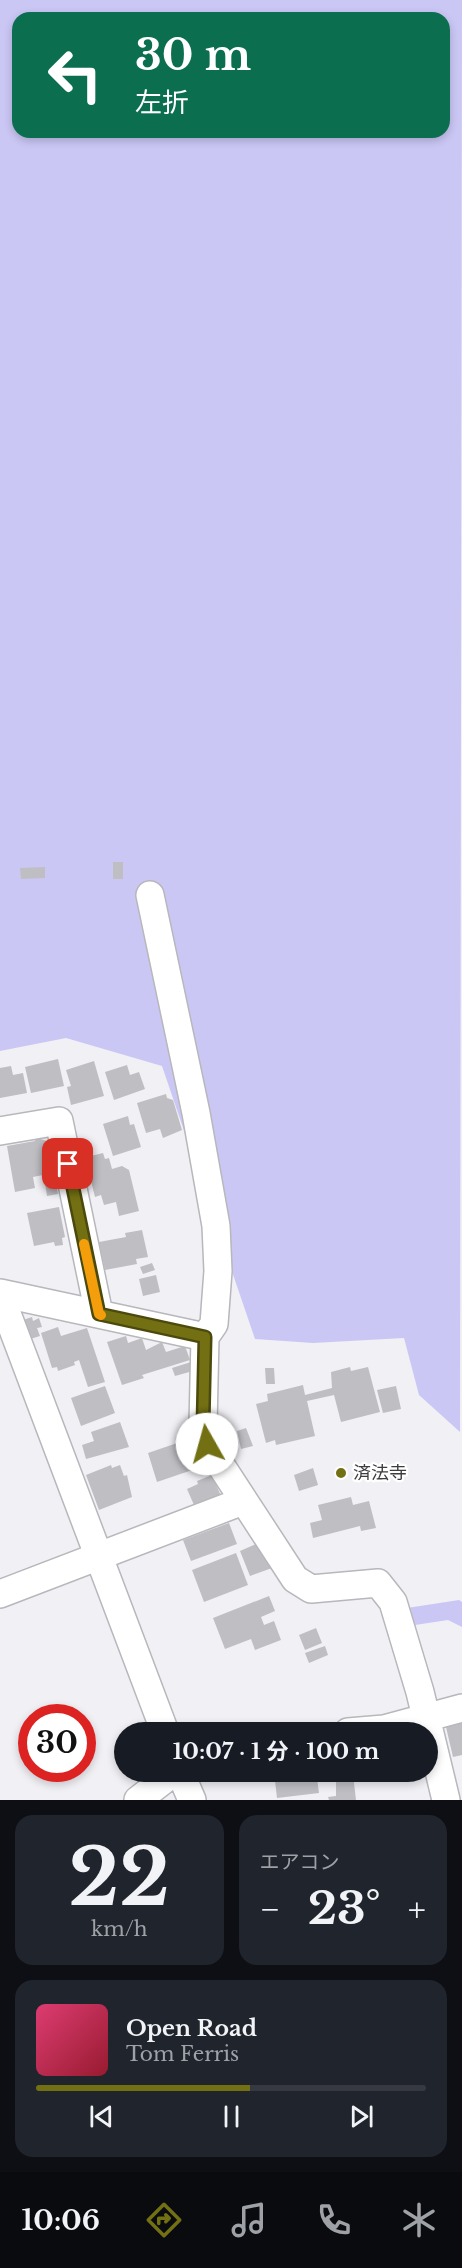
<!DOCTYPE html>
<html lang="ja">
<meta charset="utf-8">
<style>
body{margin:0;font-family:"Libre Baskerville","Noto Sans JP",serif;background:#20242c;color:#f1f3f6;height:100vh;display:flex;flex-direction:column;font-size:22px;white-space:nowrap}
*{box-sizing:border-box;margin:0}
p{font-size:20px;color:#9ea1a6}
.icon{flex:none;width:33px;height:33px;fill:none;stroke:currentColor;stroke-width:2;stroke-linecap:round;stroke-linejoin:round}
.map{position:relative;height:1800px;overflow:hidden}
.drawer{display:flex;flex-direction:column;gap:15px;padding:15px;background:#0d0f14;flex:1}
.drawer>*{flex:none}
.guide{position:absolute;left:12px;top:12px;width:438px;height:126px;border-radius:18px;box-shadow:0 3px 9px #0003;background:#0b6e4f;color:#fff;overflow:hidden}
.speed{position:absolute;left:18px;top:1704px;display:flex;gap:12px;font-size:30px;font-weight:700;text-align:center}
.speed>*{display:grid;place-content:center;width:78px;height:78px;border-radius:50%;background:#171b24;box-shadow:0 3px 9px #0003;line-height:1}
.speed .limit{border:9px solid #d22;background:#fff;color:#111}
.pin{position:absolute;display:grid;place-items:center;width:51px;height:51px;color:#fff;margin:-26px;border-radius:12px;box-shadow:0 3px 9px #0006}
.me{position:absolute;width:66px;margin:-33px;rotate:353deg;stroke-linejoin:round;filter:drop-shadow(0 0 4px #0008)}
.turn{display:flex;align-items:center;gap:21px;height:126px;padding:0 24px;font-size:27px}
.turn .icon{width:78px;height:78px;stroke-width:2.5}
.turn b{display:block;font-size:42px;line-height:51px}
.big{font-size:45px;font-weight:700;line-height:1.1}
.drawer .card{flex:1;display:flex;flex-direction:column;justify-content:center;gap:9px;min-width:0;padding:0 21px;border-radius:18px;background:#20242c}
.drawer .dial{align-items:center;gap:0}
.dial b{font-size:78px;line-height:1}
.song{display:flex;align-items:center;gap:18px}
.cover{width:72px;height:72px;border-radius:9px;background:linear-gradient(135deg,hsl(340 70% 55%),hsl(350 70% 35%))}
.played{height:6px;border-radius:3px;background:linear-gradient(90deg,#737013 55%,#363941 55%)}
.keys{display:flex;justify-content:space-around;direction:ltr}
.heat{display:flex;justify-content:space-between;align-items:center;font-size:33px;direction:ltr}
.drawer .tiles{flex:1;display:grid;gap:15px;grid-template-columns:1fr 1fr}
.card:last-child{grid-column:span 2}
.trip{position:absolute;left:114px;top:1722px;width:324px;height:60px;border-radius:30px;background:#171b24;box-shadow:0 3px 9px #0003;font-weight:700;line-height:60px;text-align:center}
.menu{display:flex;height:96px;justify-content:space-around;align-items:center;background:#090b0e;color:#9ea1a6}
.menu .icon{width:42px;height:42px}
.menu .selected{color:#737013}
.menu b{font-size:27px;color:#f1f3f6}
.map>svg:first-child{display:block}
.green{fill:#cac7f5;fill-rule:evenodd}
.building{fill:#bfbec3}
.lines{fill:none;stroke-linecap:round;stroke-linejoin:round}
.street-casing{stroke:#b7b7bc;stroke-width:30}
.street{stroke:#fff;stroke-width:27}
.route-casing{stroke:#4b490c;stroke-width:15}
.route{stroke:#737013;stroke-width:10}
.slow{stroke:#f59e0b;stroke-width:10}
.poi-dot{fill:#737013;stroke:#fff;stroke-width:2}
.labels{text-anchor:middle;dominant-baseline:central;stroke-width:4.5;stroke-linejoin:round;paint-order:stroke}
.poi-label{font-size:18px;fill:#3d3d3f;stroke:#fff;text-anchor:start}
</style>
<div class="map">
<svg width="462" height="1800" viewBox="0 0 462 1800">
<rect width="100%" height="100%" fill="#f0f0f5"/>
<path class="green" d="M 0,0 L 462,0 L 460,1432 L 419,1395 L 404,1338 L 313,1343 L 255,1339 L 162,1066 L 66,1038 L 0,1051 ZM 18,18 L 444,18 L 444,132 L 18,132 Z
M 459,1600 L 462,1602 L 462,1627 L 448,1620 L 415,1625 L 407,1608 Z"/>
<path class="building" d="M 113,862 L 123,862 L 123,879 L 113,879 Z
M 45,867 L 45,878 L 21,879 L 20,868 Z
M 58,1059 L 64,1086 L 31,1093 L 25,1067 Z
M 94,1061 L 104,1096 L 71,1105 L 67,1087 L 71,1086 L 66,1070 Z
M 127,1065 L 130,1075 L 139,1072 L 145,1089 L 114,1100 L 105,1072 Z
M 11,1066 L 13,1075 L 23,1073 L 27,1093 L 0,1098 L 0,1068 Z
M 166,1094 L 167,1098 L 173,1100 L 182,1130 L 163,1138 L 160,1129 L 146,1133 L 137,1103 Z
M 128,1116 L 130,1125 L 134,1124 L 141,1147 L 113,1156 L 103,1124 Z
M 34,1137 L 47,1141 L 53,1173 L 33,1177 L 35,1188 L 15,1192 L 7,1146 L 35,1141 Z
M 88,1144 L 91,1156 L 103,1153 L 105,1159 L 109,1158 L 112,1169 L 122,1166 L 129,1170 L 139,1211 L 119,1216 L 116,1202 L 104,1205 L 101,1195 L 95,1197 L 82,1146 Z
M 54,1175 L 58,1194 L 47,1196 L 44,1177 Z
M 59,1207 L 65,1237 L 62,1238 L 63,1245 L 55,1246 L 54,1242 L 34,1246 L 27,1213 Z
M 142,1230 L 148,1257 L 136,1259 L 137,1264 L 105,1270 L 99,1242 L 126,1237 L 125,1233 Z
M 152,1263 L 155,1270 L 143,1274 L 140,1267 Z
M 156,1275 L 160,1292 L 143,1296 L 139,1279 Z
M 32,1317 L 33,1321 L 39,1318 L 42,1327 L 37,1328 L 40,1336 L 27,1340 L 20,1321 Z
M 58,1327 L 61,1336 L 87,1328 L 105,1382 L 88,1387 L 79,1360 L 74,1362 L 75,1365 L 58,1371 L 57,1367 L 52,1368 L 41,1333 Z
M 126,1336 L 128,1343 L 142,1338 L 146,1350 L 162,1342 L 166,1352 L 185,1346 L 190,1360 L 142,1375 L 144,1378 L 122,1385 L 107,1342 Z
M 191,1362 L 193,1371 L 175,1376 L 172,1368 Z
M 350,1367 L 351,1371 L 368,1367 L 380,1412 L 341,1422 L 334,1395 L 307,1401 L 315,1436 L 276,1445 L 275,1440 L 266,1443 L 256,1404 L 268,1401 L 267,1394 L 303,1385 L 305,1395 L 332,1388 L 331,1372 Z
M 265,1368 L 274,1368 L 275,1384 L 266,1384 Z
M 105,1386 L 115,1413 L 81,1426 L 71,1398 Z
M 396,1386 L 401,1409 L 383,1413 L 377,1390 Z
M 120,1422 L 129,1447 L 86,1459 L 82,1445 L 94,1441 L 91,1432 Z
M 246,1428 L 253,1446 L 241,1449 L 237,1431 Z
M 190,1435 L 191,1439 L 195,1437 L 201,1456 L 198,1457 L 201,1467 L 157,1482 L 148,1453 L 183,1441 L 182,1438 Z
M 111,1465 L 112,1468 L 120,1465 L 124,1476 L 127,1475 L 132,1497 L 99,1510 L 86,1475 Z
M 313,1468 L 318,1485 L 299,1491 L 294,1475 Z
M 212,1475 L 221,1496 L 194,1505 L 187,1489 L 198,1484 L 197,1481 Z
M 351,1497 L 353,1505 L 369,1501 L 376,1528 L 361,1531 L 360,1526 L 313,1538 L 310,1523 L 322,1520 L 318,1505 Z
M 229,1523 L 237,1544 L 191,1561 L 183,1540 Z
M 256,1544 L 272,1568 L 250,1576 L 240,1551 Z
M 236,1553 L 248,1585 L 204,1602 L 192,1570 Z
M 269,1596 L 275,1611 L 261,1617 L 264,1625 L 274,1621 L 281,1640 L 255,1650 L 251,1639 L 225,1649 L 213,1618 Z
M 316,1628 L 322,1643 L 305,1650 L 299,1635 Z
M 325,1646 L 328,1655 L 309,1663 L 305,1653 Z
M 462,1723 L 462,1755 L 453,1757 L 446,1727 Z
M 274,1772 L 320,1772 L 321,1778 L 317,1778 L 319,1793 L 277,1798 Z
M 353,1774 L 356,1800 L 329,1800 L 328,1797 L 336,1796 L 336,1778 Z"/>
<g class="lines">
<defs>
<path id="street" d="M 150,895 L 196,1113 L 216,1226 L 218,1271 L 214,1324 L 205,1337 L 203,1425 L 207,1444 L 295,1579 L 311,1589 L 378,1583 L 393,1602 L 420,1692 L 446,1800
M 0,1131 L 59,1121 L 99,1314
M 0,1293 L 205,1337
M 0,1295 L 165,1732
M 0,1594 L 243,1501
M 348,1732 L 384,1729 L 462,1708
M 180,1772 L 192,1800
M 138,1800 L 174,1772"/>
</defs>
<use href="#street" class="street-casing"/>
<use href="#street" class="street"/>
</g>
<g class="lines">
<defs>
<path id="route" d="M 68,1164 L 99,1314 L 205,1337 L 203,1425 L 207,1444"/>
</defs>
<use href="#route" class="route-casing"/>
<use href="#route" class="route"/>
<path class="slow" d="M 84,1244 L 99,1314 L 101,1315"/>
</g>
<circle class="poi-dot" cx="341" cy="1473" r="6"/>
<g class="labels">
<g class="poi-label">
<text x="353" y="1473">済法寺</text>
</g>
</g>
</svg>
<div class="speed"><div class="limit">30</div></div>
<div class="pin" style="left:68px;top:1164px;background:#d93025"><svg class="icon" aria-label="arrive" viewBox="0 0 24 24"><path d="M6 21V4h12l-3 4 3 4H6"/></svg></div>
<svg class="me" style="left:207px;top:1444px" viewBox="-20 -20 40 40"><circle r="19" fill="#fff"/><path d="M0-13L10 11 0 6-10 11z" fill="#737013"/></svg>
<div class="trip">10:07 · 1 分 · 100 m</div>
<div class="guide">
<div class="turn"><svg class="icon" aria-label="left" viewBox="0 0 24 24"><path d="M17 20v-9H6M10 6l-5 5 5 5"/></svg><div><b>30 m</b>左折</div></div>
</div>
</div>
<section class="drawer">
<div class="tiles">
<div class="card dial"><b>22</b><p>km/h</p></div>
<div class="card"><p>エアコン</p>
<div class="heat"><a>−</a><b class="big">23°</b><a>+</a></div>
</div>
<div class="card">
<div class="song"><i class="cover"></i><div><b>Open Road</b><p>Tom Ferris</p></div></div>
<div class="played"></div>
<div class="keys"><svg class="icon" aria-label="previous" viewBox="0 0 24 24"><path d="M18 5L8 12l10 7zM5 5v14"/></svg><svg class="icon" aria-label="pause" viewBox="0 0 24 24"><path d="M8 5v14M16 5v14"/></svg><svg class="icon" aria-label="next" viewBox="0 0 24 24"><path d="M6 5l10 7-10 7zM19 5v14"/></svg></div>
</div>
</div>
</section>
<nav class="menu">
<b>10:06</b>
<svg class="icon selected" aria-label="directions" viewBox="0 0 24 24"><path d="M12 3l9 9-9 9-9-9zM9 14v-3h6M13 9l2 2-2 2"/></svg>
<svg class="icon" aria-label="music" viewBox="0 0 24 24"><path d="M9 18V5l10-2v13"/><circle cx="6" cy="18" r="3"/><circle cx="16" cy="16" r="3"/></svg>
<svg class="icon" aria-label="phone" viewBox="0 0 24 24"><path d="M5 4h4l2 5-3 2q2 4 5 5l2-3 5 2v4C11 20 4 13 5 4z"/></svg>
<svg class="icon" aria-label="climate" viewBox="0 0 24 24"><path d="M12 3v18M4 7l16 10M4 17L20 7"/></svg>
</nav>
